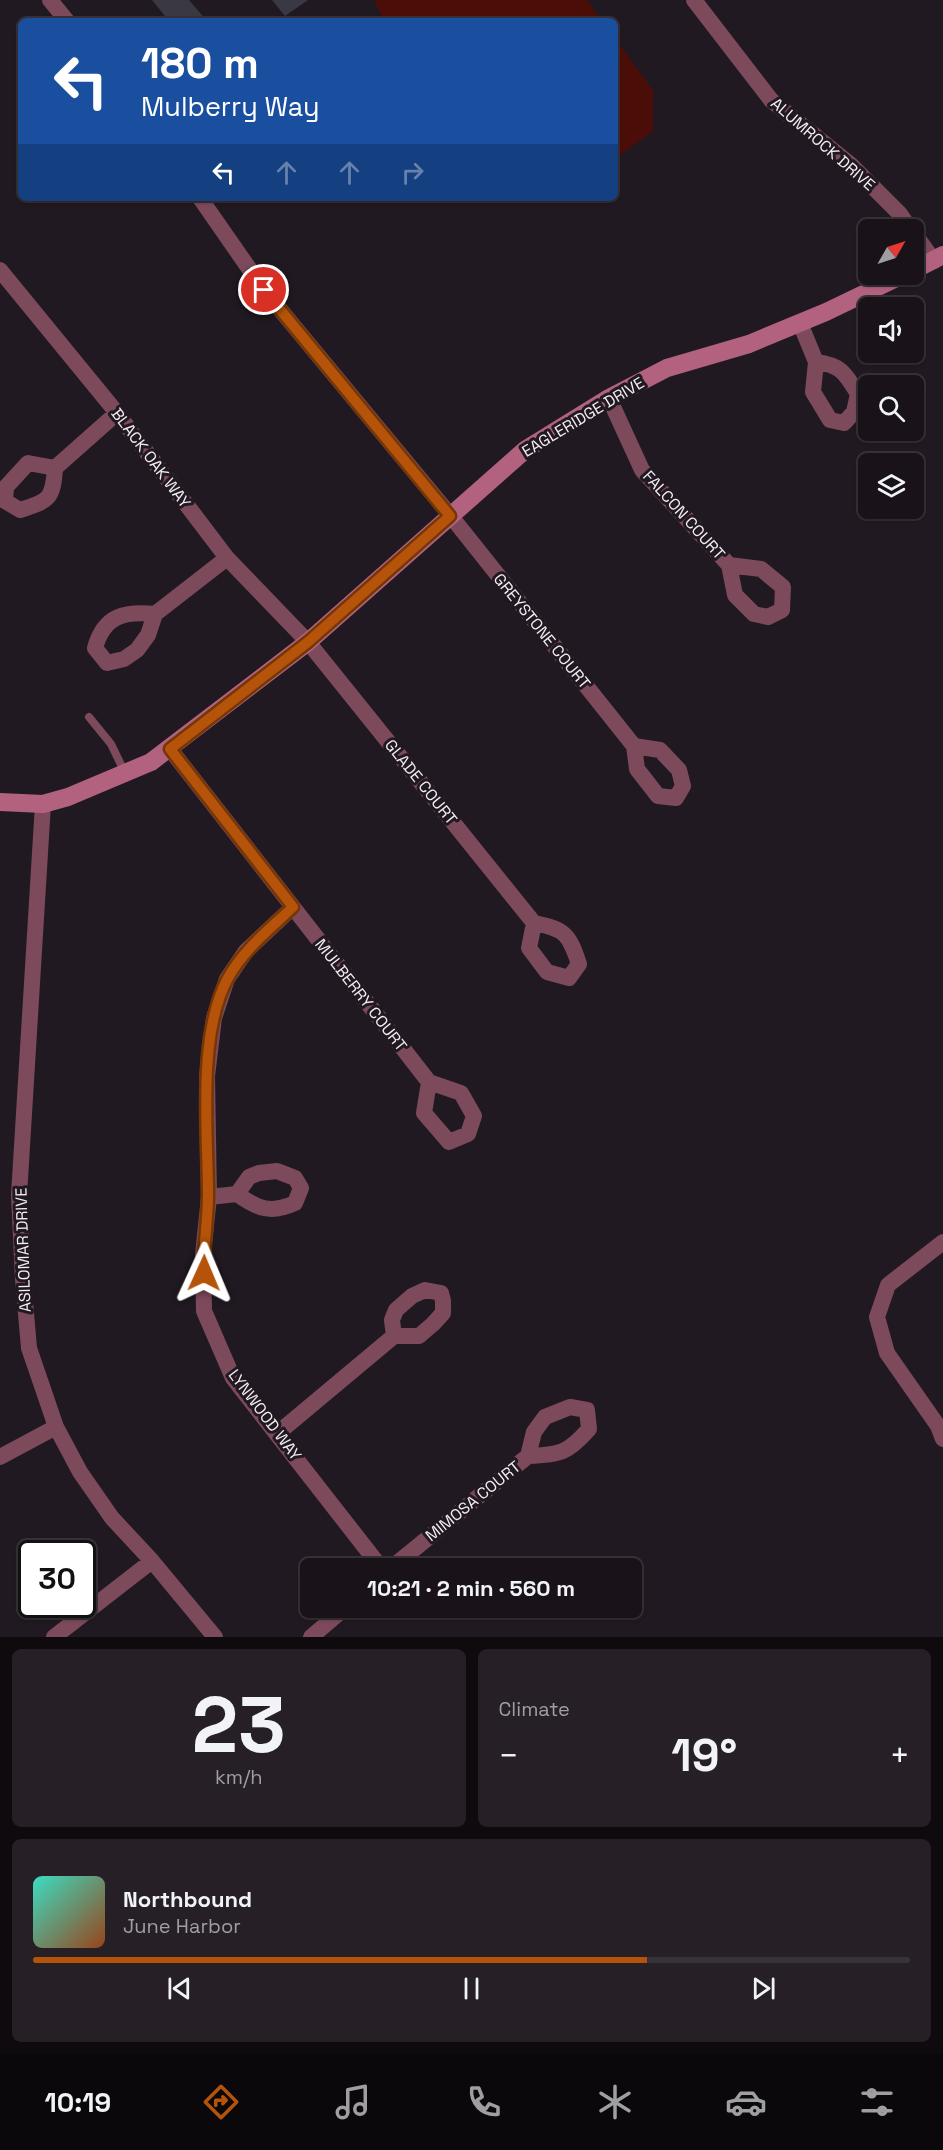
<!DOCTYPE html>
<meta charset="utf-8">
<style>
body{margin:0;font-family:"Space Grotesk",sans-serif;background:#262026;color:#f1f3f6;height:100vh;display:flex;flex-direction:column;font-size:22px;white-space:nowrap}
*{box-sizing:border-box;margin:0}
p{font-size:20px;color:#9f9ea2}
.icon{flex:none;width:33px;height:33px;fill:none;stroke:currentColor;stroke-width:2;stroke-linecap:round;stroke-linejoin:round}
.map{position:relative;height:1637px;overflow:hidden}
.details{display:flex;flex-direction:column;gap:12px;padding:12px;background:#0e0a0e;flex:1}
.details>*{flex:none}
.hud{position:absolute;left:18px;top:18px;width:600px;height:183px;border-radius:9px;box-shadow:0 2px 4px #0004,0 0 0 2px #373238;background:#1a4fa0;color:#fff;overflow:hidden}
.needle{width:39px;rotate:51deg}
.controls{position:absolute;left:858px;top:219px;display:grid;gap:12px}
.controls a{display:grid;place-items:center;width:66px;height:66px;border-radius:9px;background:#191319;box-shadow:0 2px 4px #0004,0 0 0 2px #373238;font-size:30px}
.speed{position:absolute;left:18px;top:1540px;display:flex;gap:12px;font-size:30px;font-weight:700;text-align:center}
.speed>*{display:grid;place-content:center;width:78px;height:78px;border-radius:50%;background:#191319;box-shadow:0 2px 4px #0004,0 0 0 2px #373238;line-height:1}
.speed .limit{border:3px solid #111;border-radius:9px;background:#fff;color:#111}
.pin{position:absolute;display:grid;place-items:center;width:51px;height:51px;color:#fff;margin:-26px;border:3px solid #fff;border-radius:50%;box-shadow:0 2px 6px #0007}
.me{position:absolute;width:66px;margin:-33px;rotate:1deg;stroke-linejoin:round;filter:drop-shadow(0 0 4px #0008)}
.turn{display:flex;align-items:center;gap:21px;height:126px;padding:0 24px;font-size:27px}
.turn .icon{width:78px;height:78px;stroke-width:2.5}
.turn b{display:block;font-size:42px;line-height:51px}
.lanes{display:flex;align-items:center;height:57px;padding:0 24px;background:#0003;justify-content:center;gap:30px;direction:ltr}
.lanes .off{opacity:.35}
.big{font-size:45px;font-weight:700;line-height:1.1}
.details .tile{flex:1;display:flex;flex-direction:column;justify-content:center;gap:9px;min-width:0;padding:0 21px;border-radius:9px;background:#262026}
.details .dial{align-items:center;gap:0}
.dial b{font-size:78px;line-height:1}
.song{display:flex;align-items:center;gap:18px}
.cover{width:72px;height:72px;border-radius:9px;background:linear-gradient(135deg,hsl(170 70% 55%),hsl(20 70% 35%))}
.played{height:6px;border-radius:3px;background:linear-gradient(90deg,#b45309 70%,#373238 70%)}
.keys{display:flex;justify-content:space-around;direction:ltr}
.heat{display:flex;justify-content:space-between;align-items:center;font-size:33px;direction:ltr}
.details .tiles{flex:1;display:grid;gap:12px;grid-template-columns:1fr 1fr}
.tile:last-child{grid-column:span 2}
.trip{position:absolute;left:300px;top:1558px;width:342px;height:60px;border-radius:9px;background:#191319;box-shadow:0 2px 4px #0004,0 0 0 2px #373238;font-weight:700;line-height:60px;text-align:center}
.menu{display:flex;height:96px;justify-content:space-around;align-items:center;background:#0a080a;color:#9f9ea2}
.menu .icon{width:42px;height:42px}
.menu .on{color:#b45309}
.menu b{font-size:27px;color:#f1f3f6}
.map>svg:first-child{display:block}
.green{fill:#4b0d08}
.building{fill:#3a3843}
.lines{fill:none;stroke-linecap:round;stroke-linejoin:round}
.lane{stroke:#7c4a5b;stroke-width:8}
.street{stroke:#7c4a5b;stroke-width:16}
.secondary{stroke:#b2627f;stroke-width:18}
.route-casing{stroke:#753606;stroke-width:15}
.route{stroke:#b45309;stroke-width:10}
.labels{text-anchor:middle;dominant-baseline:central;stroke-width:6;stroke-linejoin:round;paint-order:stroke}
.street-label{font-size:16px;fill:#f4eef4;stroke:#211921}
</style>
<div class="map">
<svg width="943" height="1637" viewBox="0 0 943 1637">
<rect width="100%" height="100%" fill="#211921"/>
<path class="green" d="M 374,0 L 587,0 L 602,21 L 384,21 Z
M 615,38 L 653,90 L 653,131 L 615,159 Z"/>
<path class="building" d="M 152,0 L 189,0 L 207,21 L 169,21 Z
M 272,0 L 308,0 L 285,16 Z"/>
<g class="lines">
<path class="lane" d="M 89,717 L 111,744 L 125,773"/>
<path class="street" d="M 50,0 L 67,21
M 694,0 L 771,100 L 851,165 L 900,214 L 911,230
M 200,198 L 264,290 L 450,515 L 634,746 L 637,769 L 658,796 L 676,798 L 683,786 L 679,770 L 660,750 L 634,746
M 914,233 L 934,261
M 0,270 L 117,413 L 227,558 L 308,642 L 534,923 C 565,929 569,934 579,964 L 569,978 L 547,972 L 529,948 L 534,923
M 800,323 L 816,362 L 813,392 L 830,420 L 844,423 L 854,412 L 858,394 C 845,373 841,365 816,362
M 609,398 L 642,470 L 729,565 L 735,595 L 754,614 L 768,617 L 782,610 L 783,587 L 761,569 L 729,565
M 55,468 L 28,463 L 6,487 L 5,501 L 20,510 C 49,501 53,499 55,468 L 117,413
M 155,614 C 125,611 104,615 95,648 L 107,663 L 124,659 L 137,650 L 148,635 L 155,614 L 227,558
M 170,749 L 429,1082 L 461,1093 L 474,1116 L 468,1134 L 449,1142 L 424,1113 L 429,1082
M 43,804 L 19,1195 L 23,1279 L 29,1348 L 56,1427 L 80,1472 L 112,1518 L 152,1561 L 215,1637
M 293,907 L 246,951 L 227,979 L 214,1018 L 207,1076 L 209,1197 L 203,1254 L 204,1311 L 233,1378 L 382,1569
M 209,1197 L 237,1194 C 258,1209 271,1214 295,1203 L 301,1188 L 295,1178 L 277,1171 L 259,1173 L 249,1177 L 237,1194
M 943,1242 L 888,1285 L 877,1317 L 887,1353 L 938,1426 L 943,1439
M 278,1433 L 394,1336 L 419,1336 L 433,1324 L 443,1313 L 443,1301 L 441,1293 L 425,1290 L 412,1296 L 396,1310 L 392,1320 L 394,1336
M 0,1457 L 56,1427
M 390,1569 L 528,1456 C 560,1455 568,1453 589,1429 L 587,1410 L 570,1407 L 545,1417 L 534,1432 L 528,1456
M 54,1637 L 152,1561
M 311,1637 L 345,1608"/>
<path class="secondary" d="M 914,270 L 943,255
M 0,802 L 43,804 L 68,797 L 151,762 L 308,642 L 525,450 L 609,398 L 667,368 L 749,344 L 826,312 L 905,274"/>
</g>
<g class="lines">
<defs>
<path id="route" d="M 204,1273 C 203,1247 208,1221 208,1195 C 208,1132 197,1035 228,978 C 244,949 270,929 293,907 L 170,749 L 308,642 L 450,516 L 264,290"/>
</defs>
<use href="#route" class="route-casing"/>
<use href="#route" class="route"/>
</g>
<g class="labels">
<g class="street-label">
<text transform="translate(823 144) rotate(41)">ALUMROCK DRIVE</text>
<text transform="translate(583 417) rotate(-31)">EAGLERIDGE DRIVE</text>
<text transform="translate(151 458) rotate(53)">BLACK OAK WAY</text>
<text transform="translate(684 515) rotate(48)">FALCON COURT</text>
<text transform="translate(542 631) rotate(51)">GREYSTONE COURT</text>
<text transform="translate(421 782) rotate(51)">GLADE COURT</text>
<text transform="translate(361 995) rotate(52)">MULBERRY COURT</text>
<text transform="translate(23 1250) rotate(-92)">ASILOMAR DRIVE</text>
<text transform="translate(265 1415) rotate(53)">LYNWOOD WAY</text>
<text transform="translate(473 1501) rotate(-39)">MIMOSA COURT</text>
</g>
</g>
</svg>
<div class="controls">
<a><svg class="needle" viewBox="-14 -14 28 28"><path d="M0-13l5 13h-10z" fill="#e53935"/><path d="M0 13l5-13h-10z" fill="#9f9ea2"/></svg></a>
<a><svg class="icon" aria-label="sound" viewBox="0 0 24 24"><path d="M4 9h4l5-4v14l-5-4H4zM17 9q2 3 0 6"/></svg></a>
<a><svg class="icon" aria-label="search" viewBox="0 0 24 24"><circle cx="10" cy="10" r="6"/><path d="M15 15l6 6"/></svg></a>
<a><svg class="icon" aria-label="layers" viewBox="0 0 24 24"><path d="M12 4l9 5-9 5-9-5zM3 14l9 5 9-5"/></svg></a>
</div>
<div class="speed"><div class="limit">30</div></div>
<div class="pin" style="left:264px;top:290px;background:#d93025"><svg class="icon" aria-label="arrive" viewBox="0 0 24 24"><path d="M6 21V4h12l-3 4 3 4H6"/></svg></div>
<svg class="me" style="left:204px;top:1273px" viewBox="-20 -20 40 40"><path d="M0-17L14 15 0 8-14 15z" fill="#b45309" stroke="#fff" stroke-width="4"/></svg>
<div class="trip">10:21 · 2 min · 560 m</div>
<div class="hud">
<div class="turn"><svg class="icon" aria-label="left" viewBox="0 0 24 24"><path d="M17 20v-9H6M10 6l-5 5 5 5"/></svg><div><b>180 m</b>Mulberry Way</div></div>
<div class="lanes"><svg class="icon" aria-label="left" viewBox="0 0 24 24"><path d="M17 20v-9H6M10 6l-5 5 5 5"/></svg><svg class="icon off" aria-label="ahead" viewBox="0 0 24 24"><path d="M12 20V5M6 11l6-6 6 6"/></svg><svg class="icon off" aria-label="ahead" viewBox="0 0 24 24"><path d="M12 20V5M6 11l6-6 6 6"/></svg><svg class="icon off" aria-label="right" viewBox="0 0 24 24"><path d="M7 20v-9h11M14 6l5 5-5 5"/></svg></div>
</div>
</div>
<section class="details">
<div class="tiles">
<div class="tile dial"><b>23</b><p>km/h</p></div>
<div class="tile"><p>Climate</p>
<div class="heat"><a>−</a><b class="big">19°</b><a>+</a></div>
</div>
<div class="tile">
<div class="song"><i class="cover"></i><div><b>Northbound</b><p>June Harbor</p></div></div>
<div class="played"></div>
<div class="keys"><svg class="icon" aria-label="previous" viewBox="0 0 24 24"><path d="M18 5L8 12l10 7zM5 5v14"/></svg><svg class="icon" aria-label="pause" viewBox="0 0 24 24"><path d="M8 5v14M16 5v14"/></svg><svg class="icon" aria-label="next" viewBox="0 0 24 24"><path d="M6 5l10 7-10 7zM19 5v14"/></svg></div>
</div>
</div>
</section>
<nav class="menu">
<b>10:19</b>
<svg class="icon on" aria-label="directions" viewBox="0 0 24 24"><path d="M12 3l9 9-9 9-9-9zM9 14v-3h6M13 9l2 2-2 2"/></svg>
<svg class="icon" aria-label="music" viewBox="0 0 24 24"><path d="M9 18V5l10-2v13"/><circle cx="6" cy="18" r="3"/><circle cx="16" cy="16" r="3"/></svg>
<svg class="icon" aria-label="phone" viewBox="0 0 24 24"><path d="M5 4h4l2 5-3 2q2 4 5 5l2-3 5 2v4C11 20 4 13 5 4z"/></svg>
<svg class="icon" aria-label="climate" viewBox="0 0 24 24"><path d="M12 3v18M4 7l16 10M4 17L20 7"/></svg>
<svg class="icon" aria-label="car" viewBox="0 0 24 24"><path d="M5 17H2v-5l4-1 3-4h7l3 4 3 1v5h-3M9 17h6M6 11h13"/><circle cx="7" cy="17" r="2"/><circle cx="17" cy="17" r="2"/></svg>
<svg class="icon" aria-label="filters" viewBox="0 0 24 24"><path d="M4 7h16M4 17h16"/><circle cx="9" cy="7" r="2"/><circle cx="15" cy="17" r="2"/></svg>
</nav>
